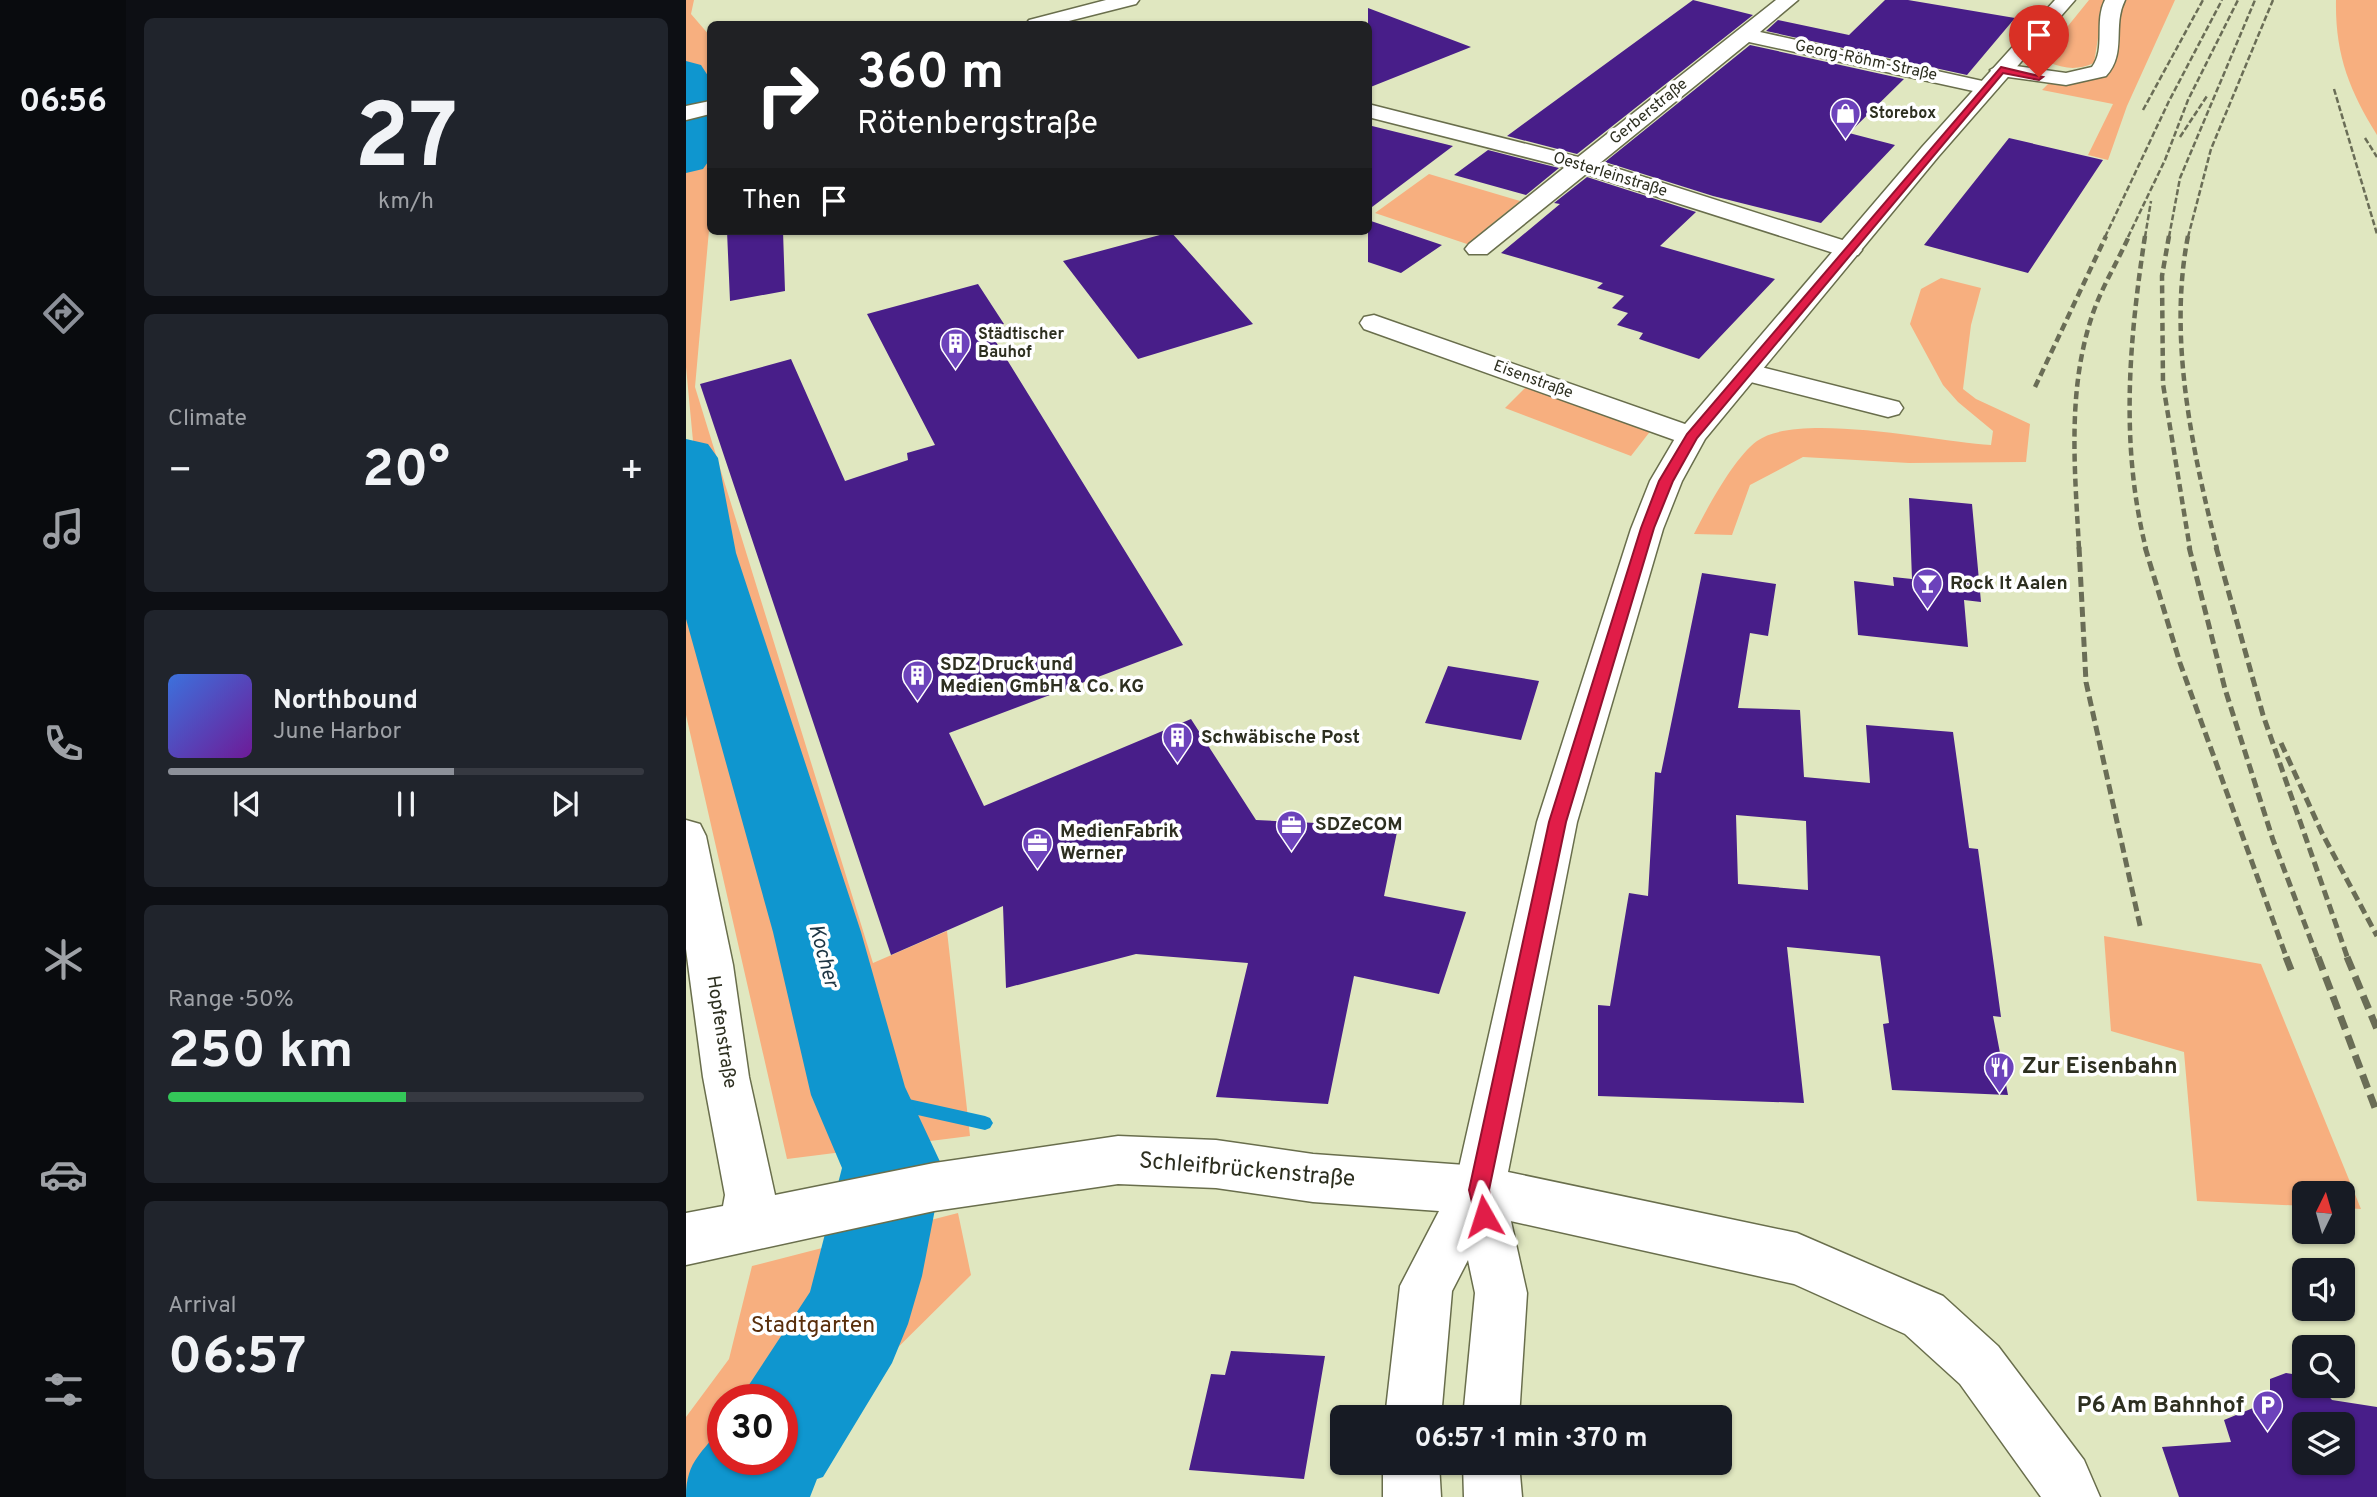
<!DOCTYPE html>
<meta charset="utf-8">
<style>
body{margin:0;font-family:Overpass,sans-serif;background:#20242c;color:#f1f3f6;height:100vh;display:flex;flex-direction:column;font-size:26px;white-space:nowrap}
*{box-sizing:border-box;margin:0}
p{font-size:23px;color:#9ea1a6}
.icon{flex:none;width:38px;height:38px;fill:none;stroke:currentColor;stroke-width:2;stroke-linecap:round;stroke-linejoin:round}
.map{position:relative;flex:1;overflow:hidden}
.side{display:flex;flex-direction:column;gap:18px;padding:18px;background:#0d0f14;width:560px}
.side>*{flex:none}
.hud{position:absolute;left:21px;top:21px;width:665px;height:214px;border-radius:10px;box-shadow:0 2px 5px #0004;background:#202124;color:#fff;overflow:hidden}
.needle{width:46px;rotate:5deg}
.tools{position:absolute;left:1606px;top:1181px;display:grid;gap:14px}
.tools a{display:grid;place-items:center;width:63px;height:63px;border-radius:10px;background:#171b24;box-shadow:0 2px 5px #0004;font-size:35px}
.speed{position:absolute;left:21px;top:1384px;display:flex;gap:14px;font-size:35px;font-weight:700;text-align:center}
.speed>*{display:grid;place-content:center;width:91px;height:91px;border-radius:50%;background:#171b24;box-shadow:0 2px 5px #0004;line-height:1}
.speed .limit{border:10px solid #d22;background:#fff;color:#111}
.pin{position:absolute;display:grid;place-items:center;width:60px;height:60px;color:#fff;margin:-72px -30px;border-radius:50% 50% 50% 0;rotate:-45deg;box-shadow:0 0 7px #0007}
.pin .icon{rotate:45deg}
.me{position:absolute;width:77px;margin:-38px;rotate:354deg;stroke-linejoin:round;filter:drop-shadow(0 0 5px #0008)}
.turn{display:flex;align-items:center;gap:24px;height:147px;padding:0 35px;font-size:32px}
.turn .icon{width:91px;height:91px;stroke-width:2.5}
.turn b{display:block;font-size:49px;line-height:60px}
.then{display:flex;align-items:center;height:66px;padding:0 35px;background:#0003;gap:14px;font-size:26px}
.big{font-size:52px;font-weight:700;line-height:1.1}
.side .tile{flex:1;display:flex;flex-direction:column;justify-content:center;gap:10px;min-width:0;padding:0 24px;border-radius:10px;background:#20242c}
.side .dial{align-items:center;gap:0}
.dial b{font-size:91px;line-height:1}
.song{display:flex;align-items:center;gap:21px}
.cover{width:84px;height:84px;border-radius:10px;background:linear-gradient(135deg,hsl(220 70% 55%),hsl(280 70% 35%))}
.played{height:7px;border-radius:4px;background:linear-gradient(90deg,#8c9099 60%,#363941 60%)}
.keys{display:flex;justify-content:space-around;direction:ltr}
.heat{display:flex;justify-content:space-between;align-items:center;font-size:38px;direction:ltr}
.charge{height:10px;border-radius:5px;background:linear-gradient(90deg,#34c759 50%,#363941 0)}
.trip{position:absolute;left:644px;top:1405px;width:402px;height:70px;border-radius:10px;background:#171b24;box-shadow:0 2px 5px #0004;font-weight:700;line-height:70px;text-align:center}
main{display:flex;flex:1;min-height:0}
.dock{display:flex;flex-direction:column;width:126px;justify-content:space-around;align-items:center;background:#090b0e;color:#9ea1a6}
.dock .icon{width:49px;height:49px}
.dock .current{color:#8c9099}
.dock b{font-size:32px;color:#f1f3f6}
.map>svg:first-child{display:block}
.green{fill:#f7af7f;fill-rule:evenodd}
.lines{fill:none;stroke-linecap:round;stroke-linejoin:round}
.stream{fill:#0f96cf;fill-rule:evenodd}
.river{fill:#0f96cf;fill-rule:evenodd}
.building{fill:#481e89;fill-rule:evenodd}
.minor-casing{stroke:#696e4c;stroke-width:3}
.secondary-casing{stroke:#696e4c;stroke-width:3}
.minor{fill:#fff;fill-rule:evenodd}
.secondary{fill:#fff;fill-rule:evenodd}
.rail-far3{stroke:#6a6d56;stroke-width:2.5;stroke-dasharray:6 2.5;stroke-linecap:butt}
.rail-far2{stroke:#6a6d56;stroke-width:4.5;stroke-dasharray:8 4.5;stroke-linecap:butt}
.rail-far1{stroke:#6a6d56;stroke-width:5;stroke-dasharray:10 5;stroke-linecap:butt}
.rail{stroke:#6a6d56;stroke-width:7;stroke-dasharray:14 7;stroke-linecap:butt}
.route{fill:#e11d48;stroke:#92132f;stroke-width:2}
.labels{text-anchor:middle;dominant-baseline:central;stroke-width:7;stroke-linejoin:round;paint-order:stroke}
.far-street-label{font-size:16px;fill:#2d2f20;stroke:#fff}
.far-poi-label{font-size:16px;font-weight:bold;fill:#2d2f20;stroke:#fff;text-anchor:start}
.poi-label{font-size:19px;font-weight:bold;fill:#2d2f20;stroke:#fff;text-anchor:start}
.street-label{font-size:19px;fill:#2d2f20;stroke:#fff}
.water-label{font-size:21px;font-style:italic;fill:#1d3543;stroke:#fff}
.near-poi-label{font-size:23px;font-weight:bold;fill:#2d2f20;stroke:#fff;text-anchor:start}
.near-street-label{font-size:23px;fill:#2d2f20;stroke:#fff}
.near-park-label{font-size:23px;fill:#592e0b;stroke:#fff}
</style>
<main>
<nav class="dock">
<b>06:56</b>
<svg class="icon current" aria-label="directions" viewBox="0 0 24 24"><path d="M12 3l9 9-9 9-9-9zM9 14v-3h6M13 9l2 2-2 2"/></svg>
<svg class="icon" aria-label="music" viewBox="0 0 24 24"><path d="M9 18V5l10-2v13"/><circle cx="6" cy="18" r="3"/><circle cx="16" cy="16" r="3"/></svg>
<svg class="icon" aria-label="phone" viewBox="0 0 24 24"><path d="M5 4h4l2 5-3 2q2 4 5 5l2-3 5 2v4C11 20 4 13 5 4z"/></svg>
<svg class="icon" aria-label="climate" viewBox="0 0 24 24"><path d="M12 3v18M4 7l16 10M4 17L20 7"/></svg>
<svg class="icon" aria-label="car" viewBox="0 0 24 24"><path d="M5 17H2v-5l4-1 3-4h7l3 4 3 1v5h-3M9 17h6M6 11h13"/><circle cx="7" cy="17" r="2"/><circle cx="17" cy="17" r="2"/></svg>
<svg class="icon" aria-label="filters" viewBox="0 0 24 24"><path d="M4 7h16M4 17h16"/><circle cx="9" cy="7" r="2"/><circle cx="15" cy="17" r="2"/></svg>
</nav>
<section class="side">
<div class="tile dial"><b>27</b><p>km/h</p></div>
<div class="tile"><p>Climate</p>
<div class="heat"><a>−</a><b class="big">20°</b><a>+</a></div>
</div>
<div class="tile">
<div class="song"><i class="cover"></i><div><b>Northbound</b><p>June Harbor</p></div></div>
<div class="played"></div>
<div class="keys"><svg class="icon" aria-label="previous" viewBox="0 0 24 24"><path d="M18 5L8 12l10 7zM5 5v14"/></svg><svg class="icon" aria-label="pause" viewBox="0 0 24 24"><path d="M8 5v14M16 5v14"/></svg><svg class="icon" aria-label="next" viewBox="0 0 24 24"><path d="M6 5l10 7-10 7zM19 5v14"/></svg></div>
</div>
<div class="tile"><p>Range · 50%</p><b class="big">250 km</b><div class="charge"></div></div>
<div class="tile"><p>Arrival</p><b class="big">06:57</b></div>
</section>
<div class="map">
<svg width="1691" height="1497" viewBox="0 0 1691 1497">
<rect width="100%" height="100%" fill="#e0e7c0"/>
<path class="green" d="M 0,0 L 8,0 L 5,14 L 24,36 L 24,97 L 0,99 Z
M 1403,0 L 1423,0 L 1416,13 L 1408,63 C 1392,70 1380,69 1364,63 L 1365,47 Z
M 1437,0 L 1489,0 L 1441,106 L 1422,160 L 1402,155 L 1427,104 L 1356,90 L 1366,80 L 1404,78 Z
M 1650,0 L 1691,0 L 1691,135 C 1663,90 1649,54 1650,0 Z
M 24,123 L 24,219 L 9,387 L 187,963 L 261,931 L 284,1136 L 101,1159 L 0,715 L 0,548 L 31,537 L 7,441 L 0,367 L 0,126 Z
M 743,174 L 834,201 L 781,244 L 689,213 Z
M 1255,278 L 1295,288 L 1285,325 L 1277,389 L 1290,399 L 1344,424 L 1340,462 L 1223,463 L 1117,457 L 1064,485 L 1046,535 L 1008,534 C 1021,508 1048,458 1071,441 C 1112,411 1252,442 1305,445 L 1307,431 L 1272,402 L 1257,385 L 1224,324 L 1235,289 Z
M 842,385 L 966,429 L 945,456 L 819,408 Z
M 1418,936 L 1575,964 L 1675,1209 L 1657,1208 L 1657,1194 L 1619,1194 L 1619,1206 L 1511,1201 L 1498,1052 L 1425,1031 Z
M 272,1213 L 285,1275 L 181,1378 L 101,1497 L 0,1497 L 0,1417 L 43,1359 L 66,1266 ZM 96,1400 L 96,1460 L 37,1460 L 37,1400 Z"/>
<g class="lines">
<path class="stream" d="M 173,1088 L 299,1116 L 304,1118 L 307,1123 L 304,1128 L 299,1130 L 173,1102 L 168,1100 L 165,1095 L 168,1090 Z"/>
<path class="river" d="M 0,61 L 15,65 L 24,79 L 24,159 L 17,169 L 0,173 Z
M 0,439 L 22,444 L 32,458 L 50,553 L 175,932 L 219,1087 L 257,1168 L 236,1276 L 222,1324 L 206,1363 L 137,1477 L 131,1479 L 124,1497 L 0,1497 C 0,1459 18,1453 37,1424 L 37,1460 L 96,1460 L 96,1400 L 53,1400 L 124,1292 L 156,1168 L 125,1095 L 87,932 L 0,619 Z"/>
</g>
<path class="building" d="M 1007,0 L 1067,15 L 891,154 L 821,136 Z
M 1199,0 L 1222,0 L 1329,18 L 1281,75 L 1080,31 L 1092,20 L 1163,35 Z
M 682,8 L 785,47 L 682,88 Z
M 1064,45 L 1218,79 L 1163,133 L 1209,145 L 1135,223 L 1027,196 L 919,162 Z
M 682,125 L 767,146 L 682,210 Z
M 1323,138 L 1417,160 L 1342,273 L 1238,245 Z
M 802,150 L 873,168 L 840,195 L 768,175 Z
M 901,177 L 1010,212 L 974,246 L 1089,279 L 1013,359 L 953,339 L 957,333 L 931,325 L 942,313 L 926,308 L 938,296 L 911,288 L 917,283 L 815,253 L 874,204 L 868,203 Z
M 682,220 L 756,245 L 715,273 L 682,262 Z
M 41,231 L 97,231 L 99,291 L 44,301 Z
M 485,232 L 567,324 L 452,359 L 377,261 Z
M 292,284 L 318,324 L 302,329 L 497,645 L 263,733 L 298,806 L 505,719 L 570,820 L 712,827 L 698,896 L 780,912 L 753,994 L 668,976 L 642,1104 L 530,1097 L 562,963 L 450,954 L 320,988 L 317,906 L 205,955 L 14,384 L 105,359 L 159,481 L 222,460 L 221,453 L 249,445 L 181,314 Z
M 1223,498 L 1286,504 L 1295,602 L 1278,600 L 1282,647 L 1172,635 L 1168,581 L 1208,586 L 1207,577 L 1226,579 Z
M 1016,573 L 1090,584 L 1082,636 L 1064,633 L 1052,708 L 1114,710 L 1118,777 L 1184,783 L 1180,725 L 1267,732 L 1283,848 L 1292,849 L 1315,1017 L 1307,1016 L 1322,1095 L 1206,1090 L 1197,1024 L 1203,1023 L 1194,956 L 1101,947 L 1118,1103 L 912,1096 L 912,1005 L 924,1006 L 943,893 L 962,896 L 969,772 L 975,773 ZM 1050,815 L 1120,821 L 1122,890 L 1052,884 Z
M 762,666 L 853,681 L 835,740 L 739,723 Z
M 545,1351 L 639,1356 L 618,1479 L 503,1470 L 525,1374 L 539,1375 Z
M 1600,1373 L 1619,1376 L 1619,1386 L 1634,1386 L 1646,1400 L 1691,1407 L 1691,1497 L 1493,1497 L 1476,1447 L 1545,1442 L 1538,1420 L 1584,1401 L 1584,1379 ZM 1619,1424 L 1657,1424 L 1657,1463 L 1619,1463 Z"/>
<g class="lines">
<defs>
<path id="minor" d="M 420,0 L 453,0 L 450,4 L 371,24 L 340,24 L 343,20 Z
M 1090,0 L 1112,0 L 1074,32 L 1301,82 L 1312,88 L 1301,94 L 1063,42 L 914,163 L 1172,245 L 1176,250 L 1172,255 L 1154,255 L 900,174 L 801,254 L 783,254 L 779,249 L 783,244 L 879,167 L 682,117 L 682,104 L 892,157 Z
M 1419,0 L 1439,0 C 1426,26 1441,53 1420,76 L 1380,85 L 1315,76 L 1304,70 L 1315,64 L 1380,73 L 1406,67 C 1420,49 1408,21 1419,0 Z
M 24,101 L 24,114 L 0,120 L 0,106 Z
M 688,315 L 1016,430 L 1020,436 L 1016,442 L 1005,445 L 994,442 L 678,329 L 674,323 L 678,317 Z
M 1059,363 L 1213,402 L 1217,408 L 1213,414 L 1202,417 L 1049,378 L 1045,372 L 1049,366 Z
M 0,820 L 14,824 L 20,836 L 47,965 L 63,1077 L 89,1195 L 248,1163 L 432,1136 L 530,1140 L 627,1154 L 793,1166 L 811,1173 L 818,1190 L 841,1293 L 833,1418 L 777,1418 L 789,1293 L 782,1260 L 766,1291 L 755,1418 L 699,1418 L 714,1286 L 753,1211 L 627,1202 L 530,1188 L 432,1184 L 248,1211 L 0,1265 L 0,1213 L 37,1206 L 39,1195 L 17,1077 L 0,949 Z
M 697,1463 L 753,1463 L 755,1497 L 697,1497 Z
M 777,1463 L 833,1463 L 836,1497 L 778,1497 Z"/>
<path id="secondary" d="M 1369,0 L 1389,0 L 1252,157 L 1019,439 L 996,481 L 977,529 L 891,822 L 822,1172 L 1111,1233 L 1257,1296 L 1312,1346 L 1398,1460 L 1414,1497 L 1355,1497 L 1274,1384 L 1219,1334 L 1108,1284 L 793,1214 L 775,1207 L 768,1190 L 851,822 L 945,529 L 964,481 L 994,430 L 1236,147 Z"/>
</defs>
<use href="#minor" class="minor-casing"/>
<use href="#secondary" class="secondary-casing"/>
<use href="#minor" class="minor"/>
<use href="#secondary" class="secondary"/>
<path class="rail-far3" d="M 1648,89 L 1691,234
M 1457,110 L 1517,0
M 1494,137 L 1521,96
M 1679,138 L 1691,157
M 1419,237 L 1483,101 L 1536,0
M 1442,237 L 1479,160 L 1502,100 L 1552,0
M 1459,237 L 1465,201
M 1483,237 L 1494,178 L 1569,0
M 1502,237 L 1525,149 L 1587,0"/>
<path class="rail-far2" d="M 1459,236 C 1443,341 1434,445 1460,549
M 1483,236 L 1476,276 L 1477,384 L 1504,549
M 1502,236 C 1482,338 1506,449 1531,549
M 1349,387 L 1420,236
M 1393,549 C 1389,471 1381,394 1405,319 C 1414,290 1431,263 1443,236"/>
<path class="rail-far1" d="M 1393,547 L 1400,682 L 1455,930
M 1459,547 L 1494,663 L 1601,959
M 1503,547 L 1539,689 L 1587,840 L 1632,959
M 1530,547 L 1577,715 L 1662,959
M 1595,743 L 1636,833 L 1691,936"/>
<path class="rail" d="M 1600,957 L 1607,975
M 1632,957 L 1691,1113
M 1661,957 L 1691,1029"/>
</g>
<path class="route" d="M 1315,67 L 1357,77 L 1353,80 L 1317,73 L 1011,438 L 987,481 L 968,528 L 880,822 L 803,1190 L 809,1216 L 806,1223 L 798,1226 L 791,1223 L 783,1190 L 863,822 L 955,528 L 973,481 L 1001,434 Z"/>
<defs>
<symbol id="shop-pin" viewBox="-11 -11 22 30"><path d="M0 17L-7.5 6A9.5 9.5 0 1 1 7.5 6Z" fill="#6c42bb" stroke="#fff"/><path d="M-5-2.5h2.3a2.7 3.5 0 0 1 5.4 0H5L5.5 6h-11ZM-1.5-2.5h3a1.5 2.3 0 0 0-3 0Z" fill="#fff"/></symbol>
<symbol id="building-pin" viewBox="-11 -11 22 30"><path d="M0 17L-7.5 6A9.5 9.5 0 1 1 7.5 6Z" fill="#6c42bb" stroke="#fff"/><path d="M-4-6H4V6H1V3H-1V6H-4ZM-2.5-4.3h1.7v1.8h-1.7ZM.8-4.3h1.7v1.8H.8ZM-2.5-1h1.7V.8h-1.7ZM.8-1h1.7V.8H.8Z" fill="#fff"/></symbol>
<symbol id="bar-pin" viewBox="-11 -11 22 30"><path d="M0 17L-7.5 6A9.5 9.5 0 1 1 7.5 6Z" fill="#6c42bb" stroke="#fff"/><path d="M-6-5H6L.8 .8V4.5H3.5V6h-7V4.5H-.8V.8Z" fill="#fff"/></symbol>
<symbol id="office-pin" viewBox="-11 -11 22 30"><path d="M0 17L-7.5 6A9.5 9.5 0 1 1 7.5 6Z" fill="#6c42bb" stroke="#fff"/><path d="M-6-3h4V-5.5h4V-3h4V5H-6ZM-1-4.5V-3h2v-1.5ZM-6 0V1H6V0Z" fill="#fff"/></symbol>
<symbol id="restaurant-pin" viewBox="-11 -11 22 30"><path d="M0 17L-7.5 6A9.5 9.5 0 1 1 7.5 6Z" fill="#6c42bb" stroke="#fff"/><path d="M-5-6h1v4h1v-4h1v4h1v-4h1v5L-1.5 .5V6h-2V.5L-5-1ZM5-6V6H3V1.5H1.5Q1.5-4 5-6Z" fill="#fff"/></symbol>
<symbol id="parking-pin" viewBox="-11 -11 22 30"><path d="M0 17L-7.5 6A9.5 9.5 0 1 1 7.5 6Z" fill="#6c42bb" stroke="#fff"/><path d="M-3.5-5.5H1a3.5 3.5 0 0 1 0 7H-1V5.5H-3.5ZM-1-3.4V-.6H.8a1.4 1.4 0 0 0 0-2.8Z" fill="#fff"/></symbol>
</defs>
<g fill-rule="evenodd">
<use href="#shop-pin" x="1142" y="96" width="35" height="47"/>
<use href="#building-pin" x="252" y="326" width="35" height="47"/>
<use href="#bar-pin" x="1224" y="566" width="35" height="47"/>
<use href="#building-pin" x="214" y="658" width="35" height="47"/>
<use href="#building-pin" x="474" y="720" width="35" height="47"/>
<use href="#office-pin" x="588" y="808" width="35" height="47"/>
<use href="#office-pin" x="334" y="826" width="35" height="47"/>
<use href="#restaurant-pin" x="1296" y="1050" width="35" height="47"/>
<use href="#parking-pin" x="1564" y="1388" width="35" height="47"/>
</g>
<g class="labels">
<g class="far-street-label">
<text transform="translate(1180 61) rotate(12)">Georg-Röhm-Straße</text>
<text transform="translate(963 112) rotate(-39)">Gerberstraße</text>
<text transform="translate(924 175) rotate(17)">Oesterleinstraße</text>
<text transform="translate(847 380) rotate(20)">Eisenstraße</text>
</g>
<g class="far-poi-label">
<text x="1183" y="114">Storebox</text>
<text x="292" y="335">Städtischer<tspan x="292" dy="18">Bauhof</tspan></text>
</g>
<g class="poi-label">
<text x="1264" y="584">Rock It Aalen</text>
<text x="254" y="665">SDZ Druck und<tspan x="254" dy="22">Medien GmbH &amp; Co. KG</tspan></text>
<text x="515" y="738">Schwäbische Post</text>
<text x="629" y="825">SDZeCOM</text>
<text x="374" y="832">MedienFabrik<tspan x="374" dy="22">Werner</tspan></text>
</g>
<g class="street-label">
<text transform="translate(35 1032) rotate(81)">Hopfenstraße</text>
</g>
<g class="water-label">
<text transform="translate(137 956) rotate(75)">Kocher</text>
</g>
<g class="near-poi-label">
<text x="1336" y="1067">Zur Eisenbahn</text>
<text x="1558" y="1406" text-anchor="end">P6 Am Bahnhof</text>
</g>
<g class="near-street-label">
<text transform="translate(561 1171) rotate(5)">Schleifbrückenstraße</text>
</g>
<g class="near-park-label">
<text x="127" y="1326">Stadtgarten</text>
</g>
</g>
</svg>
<div class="tools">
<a><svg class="needle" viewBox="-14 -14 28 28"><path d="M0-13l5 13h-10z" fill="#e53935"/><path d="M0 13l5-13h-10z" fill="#9ea1a6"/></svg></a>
<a><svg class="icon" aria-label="sound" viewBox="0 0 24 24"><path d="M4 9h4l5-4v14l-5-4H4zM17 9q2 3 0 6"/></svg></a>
<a><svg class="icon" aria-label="search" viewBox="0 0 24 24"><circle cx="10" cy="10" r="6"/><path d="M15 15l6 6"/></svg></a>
<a><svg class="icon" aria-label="layers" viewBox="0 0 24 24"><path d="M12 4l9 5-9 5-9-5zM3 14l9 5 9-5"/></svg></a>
</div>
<div class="speed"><div class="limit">30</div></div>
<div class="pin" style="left:1353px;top:77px;background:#d93025"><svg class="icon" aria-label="arrive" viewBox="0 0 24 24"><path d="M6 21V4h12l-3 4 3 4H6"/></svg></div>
<svg class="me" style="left:798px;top:1216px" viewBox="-20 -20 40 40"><path d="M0-17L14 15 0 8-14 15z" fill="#e11d48" stroke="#fff" stroke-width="4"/></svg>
<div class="trip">06:57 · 1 min · 370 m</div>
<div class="hud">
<div class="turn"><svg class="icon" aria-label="right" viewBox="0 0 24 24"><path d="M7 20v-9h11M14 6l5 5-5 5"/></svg><div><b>360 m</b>Rötenbergstraße</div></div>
<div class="then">Then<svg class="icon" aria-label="arrive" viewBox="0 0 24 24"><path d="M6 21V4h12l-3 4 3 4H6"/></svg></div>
</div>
</div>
</main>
